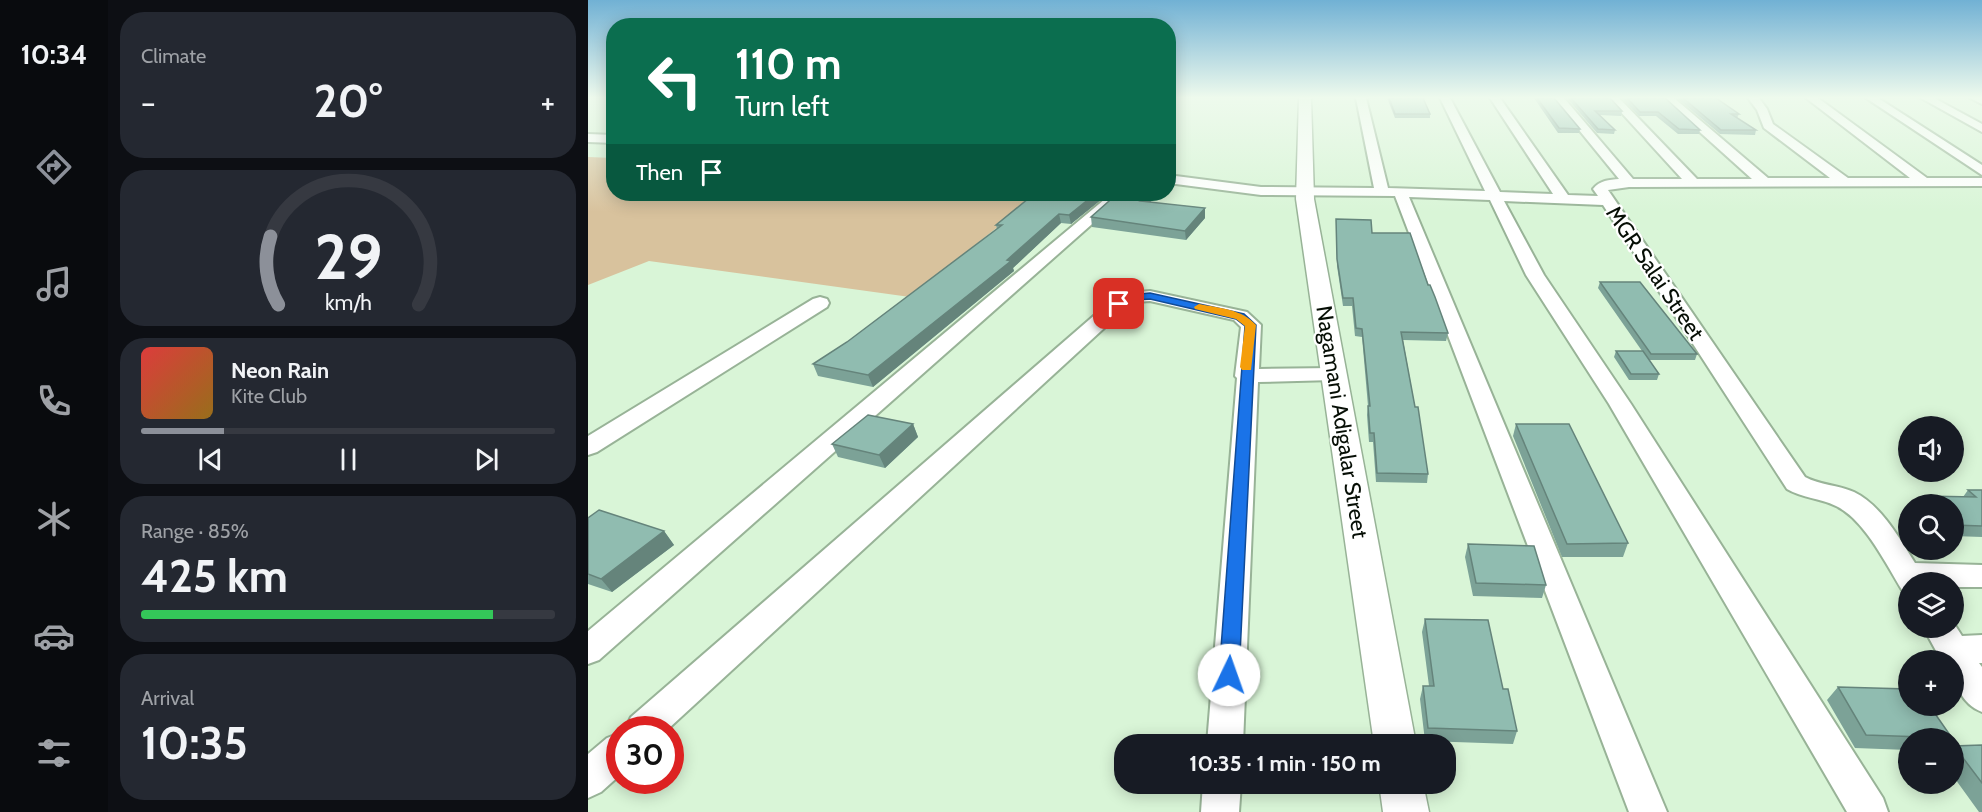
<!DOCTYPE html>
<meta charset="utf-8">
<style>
body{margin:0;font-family:Cabin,sans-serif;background:#242831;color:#f1f3f6;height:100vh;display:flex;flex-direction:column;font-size:22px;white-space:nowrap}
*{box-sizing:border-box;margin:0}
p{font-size:20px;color:#9ea1a6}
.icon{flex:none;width:33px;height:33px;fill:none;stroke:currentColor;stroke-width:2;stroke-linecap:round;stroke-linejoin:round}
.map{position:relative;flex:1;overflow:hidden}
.sheet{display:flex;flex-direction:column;gap:12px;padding:12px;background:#0d0f14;width:480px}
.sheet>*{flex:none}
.banner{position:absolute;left:18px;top:18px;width:570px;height:183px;border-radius:24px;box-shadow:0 3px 15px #0003;background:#0b6e4f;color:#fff;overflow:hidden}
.controls{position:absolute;left:1310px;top:416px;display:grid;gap:12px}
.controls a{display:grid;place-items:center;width:66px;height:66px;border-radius:50%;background:#171b24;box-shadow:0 3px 15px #0003;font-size:30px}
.speed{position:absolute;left:18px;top:716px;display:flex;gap:12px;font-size:30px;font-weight:700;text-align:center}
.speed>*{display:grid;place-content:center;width:78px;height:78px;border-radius:50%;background:#171b24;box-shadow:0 3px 15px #0003;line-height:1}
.speed .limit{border:9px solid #d22;background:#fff;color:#111}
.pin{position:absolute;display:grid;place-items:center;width:51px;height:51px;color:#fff;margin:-26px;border-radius:12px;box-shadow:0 3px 9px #0006}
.me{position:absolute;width:66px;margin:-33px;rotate:3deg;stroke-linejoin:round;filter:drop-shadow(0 0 4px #0008)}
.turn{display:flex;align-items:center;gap:21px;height:126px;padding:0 30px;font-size:27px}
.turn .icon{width:78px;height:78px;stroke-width:2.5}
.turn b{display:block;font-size:42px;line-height:51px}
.then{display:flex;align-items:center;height:57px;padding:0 30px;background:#0003;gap:12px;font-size:22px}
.big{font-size:45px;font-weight:700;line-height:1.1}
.sheet .tile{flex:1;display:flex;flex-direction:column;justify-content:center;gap:9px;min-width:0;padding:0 21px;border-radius:24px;background:#242831}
.sheet .dial{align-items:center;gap:0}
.dial svg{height:156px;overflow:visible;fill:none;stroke:#363941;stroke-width:7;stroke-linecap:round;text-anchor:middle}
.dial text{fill:#f1f3f6;stroke:none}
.song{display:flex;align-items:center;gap:18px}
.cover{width:72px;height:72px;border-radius:9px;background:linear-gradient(135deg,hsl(0 70% 55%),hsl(40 70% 35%))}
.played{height:6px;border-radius:3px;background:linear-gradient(90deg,#8c9099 20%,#363941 20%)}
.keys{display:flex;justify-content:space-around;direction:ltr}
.heat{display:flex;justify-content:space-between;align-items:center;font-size:33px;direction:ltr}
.charge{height:9px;border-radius:4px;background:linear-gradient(90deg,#34c759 85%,#363941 0)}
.trip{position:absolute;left:526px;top:734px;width:342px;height:60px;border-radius:24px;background:#171b24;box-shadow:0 3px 15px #0003;font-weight:700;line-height:60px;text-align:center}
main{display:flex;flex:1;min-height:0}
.dock{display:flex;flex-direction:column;width:108px;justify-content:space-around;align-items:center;background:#090b0e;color:#9ea1a6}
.dock .icon{width:42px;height:42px}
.dock .current{color:#8c9099}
.dock b{font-size:27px;color:#f1f3f6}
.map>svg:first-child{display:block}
.green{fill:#d8c29d}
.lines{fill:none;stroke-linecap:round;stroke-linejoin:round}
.minor-casing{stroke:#98b397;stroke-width:4}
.tertiary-casing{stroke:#98b397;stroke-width:3}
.minor{fill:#fff;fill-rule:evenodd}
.tertiary{fill:#fff;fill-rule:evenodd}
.wall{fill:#7ca297}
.shaded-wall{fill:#65847b}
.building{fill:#90bcb0;stroke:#65847b;stroke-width:1.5}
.route{fill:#1a73e8;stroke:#114b97;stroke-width:1.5}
.slow{fill:#f59e0b}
.labels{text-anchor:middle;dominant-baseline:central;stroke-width:4.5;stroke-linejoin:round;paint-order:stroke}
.street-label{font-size:22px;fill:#060e05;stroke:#fff}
</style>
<main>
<nav class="dock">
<b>10:34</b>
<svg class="icon current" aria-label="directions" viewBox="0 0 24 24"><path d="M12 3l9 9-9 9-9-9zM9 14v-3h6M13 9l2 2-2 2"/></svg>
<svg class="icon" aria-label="music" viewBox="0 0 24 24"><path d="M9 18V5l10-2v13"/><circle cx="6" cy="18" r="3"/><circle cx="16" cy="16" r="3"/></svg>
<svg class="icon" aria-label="phone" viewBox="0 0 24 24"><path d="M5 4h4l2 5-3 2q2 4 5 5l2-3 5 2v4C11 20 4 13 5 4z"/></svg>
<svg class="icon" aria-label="climate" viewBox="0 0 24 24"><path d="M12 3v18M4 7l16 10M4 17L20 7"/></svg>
<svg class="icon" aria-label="car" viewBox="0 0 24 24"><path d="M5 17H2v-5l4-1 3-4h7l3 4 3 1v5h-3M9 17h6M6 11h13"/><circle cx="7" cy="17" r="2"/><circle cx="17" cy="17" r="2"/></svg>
<svg class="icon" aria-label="filters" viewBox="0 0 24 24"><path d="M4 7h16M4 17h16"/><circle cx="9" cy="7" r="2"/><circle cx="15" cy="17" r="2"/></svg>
</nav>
<section class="sheet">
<div class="tile"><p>Climate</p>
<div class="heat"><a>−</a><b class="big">20°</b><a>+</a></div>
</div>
<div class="tile dial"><svg viewBox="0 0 100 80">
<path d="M14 69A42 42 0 1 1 86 69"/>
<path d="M14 69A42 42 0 0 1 10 34" stroke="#8c9099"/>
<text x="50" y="56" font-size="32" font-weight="700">29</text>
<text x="50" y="72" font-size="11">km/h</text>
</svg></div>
<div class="tile">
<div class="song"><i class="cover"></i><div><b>Neon Rain</b><p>Kite Club</p></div></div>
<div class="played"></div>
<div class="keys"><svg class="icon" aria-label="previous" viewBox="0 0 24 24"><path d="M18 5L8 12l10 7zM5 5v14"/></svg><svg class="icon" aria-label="pause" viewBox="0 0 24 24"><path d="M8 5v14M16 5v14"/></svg><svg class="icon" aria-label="next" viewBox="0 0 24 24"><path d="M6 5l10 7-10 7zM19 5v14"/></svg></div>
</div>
<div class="tile"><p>Range · 85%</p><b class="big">425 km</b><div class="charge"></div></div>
<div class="tile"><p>Arrival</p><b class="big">10:35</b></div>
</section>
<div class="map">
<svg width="1394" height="812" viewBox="0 0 1394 812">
<rect width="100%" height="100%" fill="#d9f5d7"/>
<path class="green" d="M 0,157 L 25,158 L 26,194 L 451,194 L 322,297 L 61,261 L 0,285 Z"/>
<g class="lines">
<defs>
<path id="minor" d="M 768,98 L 778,98 L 800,188 L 897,191 L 852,98 L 862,98 L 912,192 L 965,194 L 902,98 L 912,98 L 980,195 L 1010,196 L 1005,189 C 1012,180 1021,180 1031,179 L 965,98 L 976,98 L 1045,179 L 1094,179 L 1020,98 L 1031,98 L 1109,179 L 1164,179 L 1074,98 L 1086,98 L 1180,178 L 1242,178 L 1176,128 L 1169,110 L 1160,98 L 1171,98 L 1179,109 L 1185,124 L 1260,178 L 1322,178 L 1218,98 L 1230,98 L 1339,178 L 1394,178 L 1394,186 L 1041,187 L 1020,190 L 1217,477 C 1232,485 1250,485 1266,492 C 1293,505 1312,539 1327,563 L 1394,565 L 1394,587 L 1365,587 L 1365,582 L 1320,582 L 1320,592 L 1314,590 C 1298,564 1276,519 1248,506 C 1232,498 1214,498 1199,489 L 1015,205 L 916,201 L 956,275 L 1043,404 L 1295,798 L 1300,812 L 1259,812 L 1021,404 L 938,275 L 902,200 L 821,197 L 1079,812 L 1041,812 L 807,196 L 673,195 L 580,183 L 580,175 L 673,187 L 786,188 Z
M 1278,98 L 1290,98 L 1394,165 L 1394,175 Z
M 1333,98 L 1346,98 L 1394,124 L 1394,132 Z
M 1382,98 L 1394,98 L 1394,104 Z
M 0,134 L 26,135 L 26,143 L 0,142 Z
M 523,194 L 538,194 L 11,660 L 0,664 L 0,631 Z
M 562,291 L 659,312 L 673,325 L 671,369 L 746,368 L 754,369 L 757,374 L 754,379 L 746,380 L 670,382 L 655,744 L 619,744 L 649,378 L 647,376 L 653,327 L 646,320 L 562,301 L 549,302 L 538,308 L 80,729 L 37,729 L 43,717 L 524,300 L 539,293 Z
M 232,297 L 239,299 L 241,303 L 239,307 L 9,452 L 0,455 L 0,436 L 225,299 Z
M 1365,622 L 1374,636 L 1394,635 L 1394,663 L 1391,663 L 1394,667 L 1394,712 C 1373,704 1365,682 1365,660 L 1353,660 L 1335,627 L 1365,627 Z
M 32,733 L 32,775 L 13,792 L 0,798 L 0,754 L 19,738 Z
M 615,783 L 653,783 L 651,812 L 613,812 Z"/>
<path id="tertiary" d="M 711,98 L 723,98 L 726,199 L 828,744 L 786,744 L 708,199 Z
M 791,783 L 835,783 L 841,812 L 795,812 Z"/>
</defs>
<use href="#minor" class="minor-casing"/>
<use href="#tertiary" class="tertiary-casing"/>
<use href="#minor" class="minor"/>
<use href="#tertiary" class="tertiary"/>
</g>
<path class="wall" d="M 799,98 L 835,98 L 842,114 L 842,118 L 807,118 Z
M 946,98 L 966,98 L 992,129 L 991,133 L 970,133 Z
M 979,98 L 1022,98 L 1034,111 L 1033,116 L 1012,115 L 1027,130 L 1026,134 L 1009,133 Z
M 1034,98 L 1077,98 L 1112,130 L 1111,134 L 1090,134 L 1068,116 L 1051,116 Z
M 1089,98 L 1128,98 L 1151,114 L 1149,118 L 1168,130 L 1167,135 L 1132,134 Z
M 446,194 L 520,194 L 483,224 L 473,223 L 425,268 L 426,271 L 285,387 L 230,376 L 225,364 L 259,342 L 409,229 L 408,225 Z
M 529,194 L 571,194 L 561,202 L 617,208 L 617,218 L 598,240 L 504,227 L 503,217 Z
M 748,219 L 784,233 L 840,285 L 860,333 L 858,341 L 815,340 L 827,407 L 840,474 L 839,483 L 788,482 L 785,442 L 781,442 L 779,415 L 780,406 L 774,337 L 767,336 L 764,306 L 755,306 L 749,266 Z
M 1012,282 L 1109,354 L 1107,360 L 1061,360 L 1071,374 L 1069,380 L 1041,380 L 1026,357 L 1028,351 L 1054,351 L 1010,288 Z
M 325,424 L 330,437 L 297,468 L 250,457 L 244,444 Z
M 928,424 L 1040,543 L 1035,557 L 974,557 L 925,436 Z
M 1380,490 L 1394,490 L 1394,537 L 1365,536 L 1365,504 L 1330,504 L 1336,496 L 1375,497 Z
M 0,518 L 76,531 L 86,545 L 24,592 L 0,584 Z
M 880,544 L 958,585 L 954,598 L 885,596 L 877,557 Z
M 837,619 L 915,689 L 929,731 L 925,744 L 837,741 L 832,699 L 835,686 L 841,686 L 834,632 Z
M 1250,687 L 1364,738 L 1320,738 L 1320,750 L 1267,748 L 1239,700 Z
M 1394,745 L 1394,812 L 1391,812 L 1365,776 L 1365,747 L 1366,746 Z"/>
<path class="shaded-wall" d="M 507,194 L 520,194 L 483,224 L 481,215 Z
M 560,194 L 571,194 L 553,211 L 552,201 Z
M 617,208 L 617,218 L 598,240 L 597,231 Z
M 471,214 L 473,223 L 425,268 L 426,271 L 285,387 L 280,375 L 419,260 Z
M 325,424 L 330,437 L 297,468 L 291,455 Z
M 76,531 L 86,545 L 24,592 L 13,579 Z"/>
<path class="building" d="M 801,98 L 835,98 L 842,114 L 807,114 Z
M 949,98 L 966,98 L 992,129 L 971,128 Z
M 983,98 L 1022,98 L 1034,111 L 1007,111 L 1027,130 L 1010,129 Z
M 1039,98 L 1077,98 L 1112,130 L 1091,129 L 1070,112 L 1052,112 Z
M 1095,98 L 1128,98 L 1151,114 L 1143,114 L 1168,130 L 1133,130 Z
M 446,194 L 507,194 L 481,215 L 471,214 L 419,260 L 423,261 L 280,375 L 225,364 L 259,342 L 414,225 L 408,225 Z
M 529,194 L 560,194 L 552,201 L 617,208 L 597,231 L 503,217 Z
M 748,219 L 783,220 L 784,233 L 822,233 L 840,285 L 842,285 L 847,297 L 860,333 L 813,332 L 827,407 L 830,407 L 840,474 L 789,473 L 786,433 L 782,433 L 780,406 L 782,406 L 774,329 L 768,328 L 765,298 L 755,298 L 749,259 Z
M 1012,282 L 1052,282 L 1109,354 L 1063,354 Z
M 1028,351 L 1055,351 L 1071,374 L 1043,374 Z
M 280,415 L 325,424 L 291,455 L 244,444 Z
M 928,424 L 981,424 L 1040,543 L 979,544 Z
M 1380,490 L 1394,490 L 1394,526 L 1365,525 L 1365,504 L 1343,504 L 1336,496 L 1388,497 Z
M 11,510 L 76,531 L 13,579 L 0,574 L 0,518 Z
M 880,544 L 946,546 L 958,585 L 888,583 Z
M 837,619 L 900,620 L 915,689 L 920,689 L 929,731 L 840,728 L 835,686 L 846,686 Z
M 1250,687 L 1320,689 L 1320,705 L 1341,705 L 1364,738 L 1278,735 Z
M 1394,745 L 1394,783 L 1366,746 Z"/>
<linearGradient id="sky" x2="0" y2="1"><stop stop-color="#71b1d4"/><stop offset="0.46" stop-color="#eefaed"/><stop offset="1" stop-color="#eefaed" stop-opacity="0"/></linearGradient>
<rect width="1394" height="212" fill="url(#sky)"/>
<path class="route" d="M 562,293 L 656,314 L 668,325 L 651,675 L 648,681 L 641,684 L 634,681 L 631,675 L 657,326 L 648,319 L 562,299 L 547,300 L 531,308 L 525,304 L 541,295 Z"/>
<path class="slow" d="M 611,304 C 631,308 654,309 668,325 L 663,370 L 654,370 L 652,367 L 657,326 L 648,319 L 607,309 L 606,307 Z"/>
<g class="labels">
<g class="street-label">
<text transform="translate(1067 273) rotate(56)">MGR Salai Street</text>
<text transform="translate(754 422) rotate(81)">Nagamani Adigalar Street</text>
</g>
</g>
</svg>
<div class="controls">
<a><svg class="icon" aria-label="sound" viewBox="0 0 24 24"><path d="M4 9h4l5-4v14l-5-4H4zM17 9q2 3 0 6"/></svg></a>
<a><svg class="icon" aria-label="search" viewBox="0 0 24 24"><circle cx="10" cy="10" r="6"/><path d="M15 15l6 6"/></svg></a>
<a><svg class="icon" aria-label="layers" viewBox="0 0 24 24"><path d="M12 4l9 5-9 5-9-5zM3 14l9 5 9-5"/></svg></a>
<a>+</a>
<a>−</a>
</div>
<div class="speed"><div class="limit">30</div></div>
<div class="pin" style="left:531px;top:304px;background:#d93025"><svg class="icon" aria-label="arrive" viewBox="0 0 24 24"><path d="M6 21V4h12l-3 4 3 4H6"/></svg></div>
<svg class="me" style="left:641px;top:675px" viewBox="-20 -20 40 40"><circle r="19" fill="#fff"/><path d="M0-13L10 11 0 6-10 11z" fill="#1a73e8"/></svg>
<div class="trip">10:35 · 1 min · 150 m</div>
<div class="banner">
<div class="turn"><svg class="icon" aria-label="left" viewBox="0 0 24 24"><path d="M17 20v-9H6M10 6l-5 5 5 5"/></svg><div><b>110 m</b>Turn left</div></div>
<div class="then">Then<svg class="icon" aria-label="arrive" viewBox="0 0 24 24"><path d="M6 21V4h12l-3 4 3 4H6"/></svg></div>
</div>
</div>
</main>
